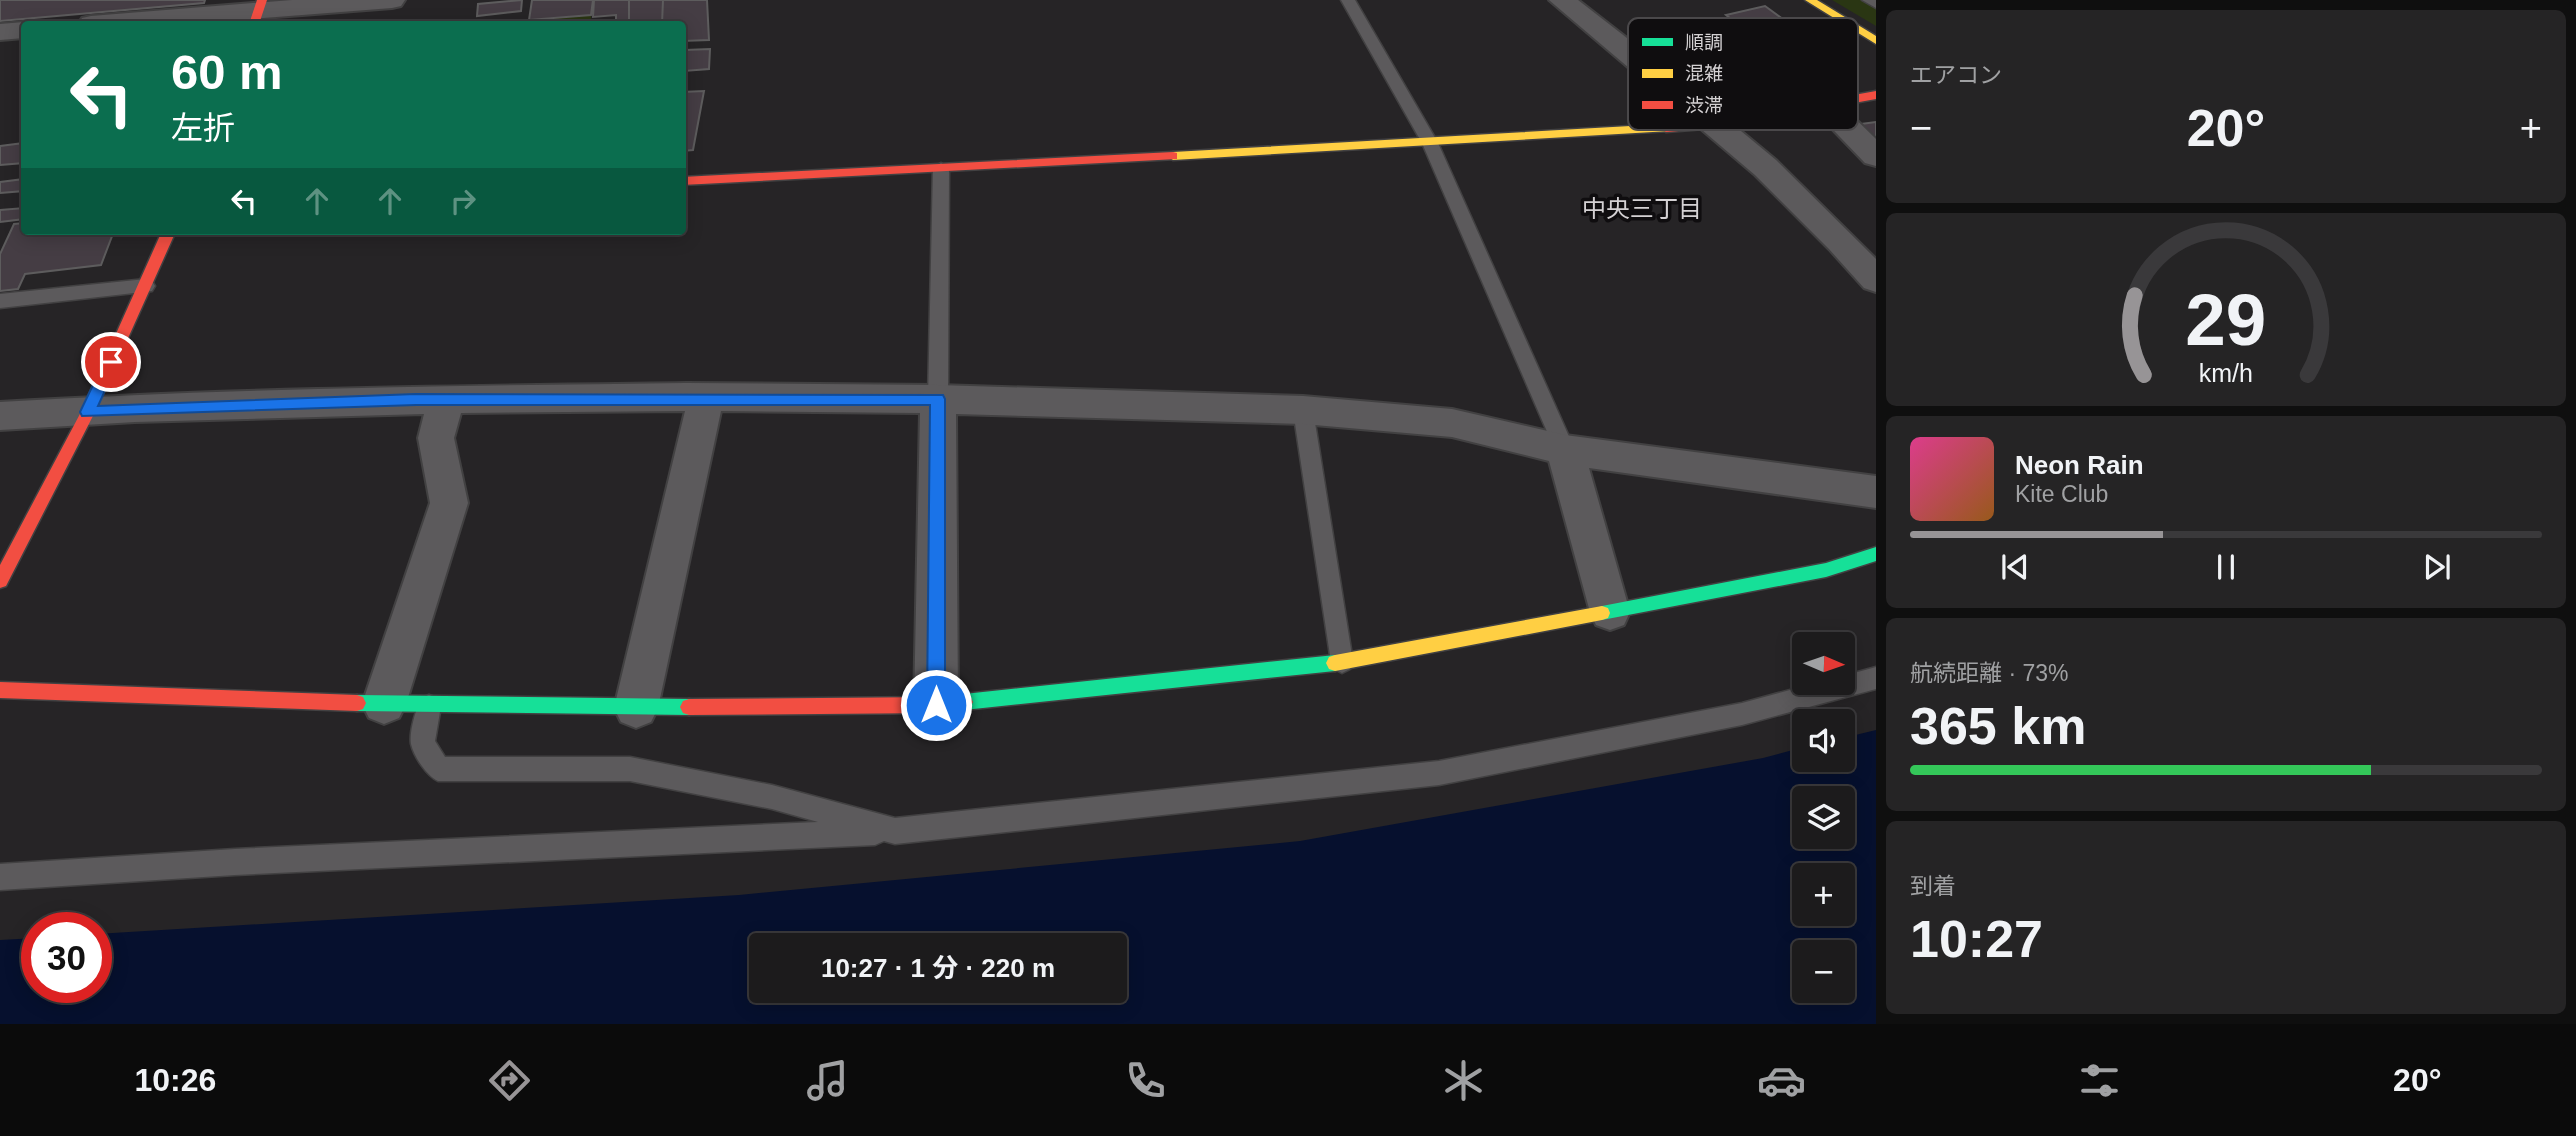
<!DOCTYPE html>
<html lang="ja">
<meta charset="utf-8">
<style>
body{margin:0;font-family:Helvetica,"Noto Sans JP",sans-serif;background:#252425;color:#f1f3f6;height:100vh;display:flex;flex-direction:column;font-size:26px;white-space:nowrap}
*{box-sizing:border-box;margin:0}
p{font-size:23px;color:#a0a1a3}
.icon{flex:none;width:38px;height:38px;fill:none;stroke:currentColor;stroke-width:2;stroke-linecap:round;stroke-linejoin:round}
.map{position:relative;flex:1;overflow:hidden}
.side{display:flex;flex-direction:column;gap:10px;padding:10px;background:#0f0f0f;width:700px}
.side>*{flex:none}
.banner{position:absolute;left:21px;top:21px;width:665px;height:214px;border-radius:7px;box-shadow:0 4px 18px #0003,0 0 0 2px #3a393b;background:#0b6e4f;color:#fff;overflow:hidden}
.needle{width:46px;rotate:92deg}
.buttons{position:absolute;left:1792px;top:632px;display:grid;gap:14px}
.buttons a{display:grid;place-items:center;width:63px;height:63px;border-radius:7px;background:#1c1b1c;box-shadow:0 4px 18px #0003,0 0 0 2px #3a393b;font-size:35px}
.speed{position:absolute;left:21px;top:912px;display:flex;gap:14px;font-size:35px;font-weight:700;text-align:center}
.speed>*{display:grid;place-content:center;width:91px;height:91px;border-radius:50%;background:#1c1b1c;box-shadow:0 4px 18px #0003,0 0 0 2px #3a393b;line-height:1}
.speed .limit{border:10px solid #d22;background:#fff;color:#111}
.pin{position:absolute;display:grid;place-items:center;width:60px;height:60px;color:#fff;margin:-30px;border:4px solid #fff;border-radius:50%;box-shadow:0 2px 7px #0007}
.me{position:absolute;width:77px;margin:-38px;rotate:0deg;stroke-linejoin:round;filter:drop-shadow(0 0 5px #0008)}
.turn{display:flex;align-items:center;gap:24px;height:147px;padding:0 35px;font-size:32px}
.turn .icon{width:91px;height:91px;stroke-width:2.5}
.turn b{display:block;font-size:49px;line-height:60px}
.lanes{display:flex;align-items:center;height:66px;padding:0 35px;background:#0003;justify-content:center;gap:35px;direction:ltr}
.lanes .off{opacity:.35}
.big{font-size:52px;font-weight:700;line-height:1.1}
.side .widget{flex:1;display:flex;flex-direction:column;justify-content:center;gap:10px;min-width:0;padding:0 24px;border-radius:10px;background:#252425}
.side .dial{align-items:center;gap:0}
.dial svg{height:182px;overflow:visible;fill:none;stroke:#3a393b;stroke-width:7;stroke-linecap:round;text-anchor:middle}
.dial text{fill:#f1f3f6;stroke:none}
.song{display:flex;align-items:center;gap:21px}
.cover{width:84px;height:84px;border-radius:10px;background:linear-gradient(135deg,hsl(330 70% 55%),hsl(30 70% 35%))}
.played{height:7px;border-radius:4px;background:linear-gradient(90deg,#979496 40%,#3a393b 40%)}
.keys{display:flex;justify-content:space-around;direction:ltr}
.heat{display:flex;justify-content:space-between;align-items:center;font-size:38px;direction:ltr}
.charge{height:10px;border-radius:5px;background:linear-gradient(90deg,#34c759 73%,#3a393b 0)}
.trip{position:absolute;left:749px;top:933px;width:378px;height:70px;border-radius:7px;background:#1c1b1c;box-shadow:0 4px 18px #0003,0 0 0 2px #3a393b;font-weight:700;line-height:70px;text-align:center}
.tabs{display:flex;height:112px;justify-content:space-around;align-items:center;background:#0b0b0b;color:#a0a1a3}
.tabs .icon{width:49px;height:49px}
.tabs .current{color:#979496}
.tabs b{font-size:32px;color:#f1f3f6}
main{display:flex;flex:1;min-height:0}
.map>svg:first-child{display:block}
.green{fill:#2a3613}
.water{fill:#06102e;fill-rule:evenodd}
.building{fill:#453d44;stroke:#5d5c5d;stroke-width:2}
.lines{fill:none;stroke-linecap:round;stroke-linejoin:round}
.lane-casing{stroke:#424142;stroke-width:3}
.street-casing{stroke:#424142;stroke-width:4}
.fast-casing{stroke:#424142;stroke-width:3}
.slow-casing{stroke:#424142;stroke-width:3}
.jam-casing{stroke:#424142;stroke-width:3}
.lane{fill:#5c5a5c;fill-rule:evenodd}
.street{fill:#5c5a5c;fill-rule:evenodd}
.fast{fill:#16e098;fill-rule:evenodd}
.slow{fill:#ffcf43;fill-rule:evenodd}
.jam{fill:#f24e42;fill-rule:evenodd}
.route{fill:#1a73e8;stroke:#114b97;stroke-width:2}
.labels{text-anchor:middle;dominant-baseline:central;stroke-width:7;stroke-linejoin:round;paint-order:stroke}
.neighbourhood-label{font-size:24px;fill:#d4d1d3;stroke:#0f0d0f}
.key{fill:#0f0d0f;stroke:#4a484a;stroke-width:2}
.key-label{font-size:19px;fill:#d4d1d3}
</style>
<main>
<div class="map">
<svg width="1876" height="1024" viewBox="0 0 1876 1024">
<rect width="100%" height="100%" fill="#262426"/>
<path class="green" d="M 1832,0 L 1876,0 L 1876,26 Z
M 591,15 L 591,24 L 477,24 Z"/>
<path class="water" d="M 1876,730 L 1876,1024 L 0,1024 L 0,940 L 37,938 L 37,987 L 96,987 L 96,934 L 739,895 L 1300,841 L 1763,758 L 1804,747 L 1804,760 L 1843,760 L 1843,738 ZM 1804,798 L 1843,798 L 1843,836 L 1804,836 ZM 1804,875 L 1843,875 L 1843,914 L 1804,914 ZM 1115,945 L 1115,990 L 761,990 L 761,945 ZM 1843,952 L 1843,990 L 1804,990 L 1804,952 Z"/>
<path class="building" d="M 0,0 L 205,0 L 204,3 L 0,21 Z
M 522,0 L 521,11 L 477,16 L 478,4 Z
M 532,0 L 593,0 L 591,15 L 529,20 Z
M 594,0 L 629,0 L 629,24 L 616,24 L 616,15 L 593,17 Z
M 629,0 L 663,0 L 662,24 L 629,24 Z
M 663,0 L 707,0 L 709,40 L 682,41 L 682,24 L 662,24 Z
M 1765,6 L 1822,48 L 1782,59 L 1726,15 Z
M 710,49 L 709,69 L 684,71 L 685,50 Z
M 704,91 L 693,150 L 682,151 L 682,92 Z
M 1876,122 L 1876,139 L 1861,124 Z
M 24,143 L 24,163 L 0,165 L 0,146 Z
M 24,179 L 24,191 L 0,193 L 0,182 Z
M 24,208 L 24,219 L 0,222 L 0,210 Z
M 24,223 L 24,231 L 114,231 L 101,265 L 25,274 L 18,289 L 0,291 L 0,254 L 14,224 Z"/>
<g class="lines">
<defs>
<path id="lane" d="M 1341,0 L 1355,0 L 1438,143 L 1575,450 L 1572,456 L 1565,458 L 1558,456 L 1555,450 L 1422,143 Z
M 1862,0 L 1876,0 L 1876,8 Z
M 941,163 L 949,168 L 948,399 L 945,404 L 938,407 L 931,404 L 928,399 L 933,168 Z
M 146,279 L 152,281 L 155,286 L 152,291 L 0,308 L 0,294 Z
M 1303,402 L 1310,405 L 1313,410 L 1353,662 L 1350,669 L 1342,673 L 1334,669 L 1331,662 L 1293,410 L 1296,405 Z
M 1876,667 L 1876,689 L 1742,725 L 1439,785 L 895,844 L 884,841 L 875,845 L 235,875 L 0,890 L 0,864 L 235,849 L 818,822 L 772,809 L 630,781 L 438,781 C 427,776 414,757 411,744 C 409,732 416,709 421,698 L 429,695 L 437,698 L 441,706 L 435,741 L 445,757 L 630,757 L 772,785 L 895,818 L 1439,761 L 1742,703 L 1819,682 L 1843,682 L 1843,676 Z"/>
<path id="street" d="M 292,0 L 405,0 L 401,6 L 392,8 L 185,24 L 78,24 L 82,18 L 91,16 Z
M 1549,0 L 1578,0 L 1654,59 L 1776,160 L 1876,259 L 1876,292 L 1864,288 L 1829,249 L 1755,175 Z
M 24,22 L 34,24 L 24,24 L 24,38 L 0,40 L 0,24 Z
M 1824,95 L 1834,98 L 1876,139 L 1876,166 L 1865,163 L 1814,110 L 1810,104 L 1814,98 Z
M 686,383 L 938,385 L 1303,396 L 1452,409 L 1565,435 L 1876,476 L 1876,508 L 1589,468 L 1630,612 L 1624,625 L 1610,630 L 1596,625 L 1590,612 L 1549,461 L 1452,437 L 1303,424 L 956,414 L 958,705 L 951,719 L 936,725 L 921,719 L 914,705 L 920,413 L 721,411 L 658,708 L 651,722 L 636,728 L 621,722 L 614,708 L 685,411 L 461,413 L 454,438 L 468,503 L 406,704 L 399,718 L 384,724 L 369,718 L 362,704 L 430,503 L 418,438 L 424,414 L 135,422 L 0,430 L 0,402 C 228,388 457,386 686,383 Z"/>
<path id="fast" d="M 1876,547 L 1876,561 L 1826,577 L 1602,620 L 1596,618 L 1594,613 L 1596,608 L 1602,606 L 1826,563 Z
M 1335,655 L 1341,657 L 1344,663 L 1341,669 L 1335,671 L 964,710 L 958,708 L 955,702 L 958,696 L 964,694 Z
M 357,695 L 689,699 L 695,701 L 698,707 L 695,713 L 689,715 L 357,711 L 351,709 L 348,703 L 351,697 Z"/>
<path id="slow" d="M 1805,0 L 1817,0 L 1876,36 L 1876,44 Z
M 1666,124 L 1670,125 L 1670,131 L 1173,160 L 1167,156 L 1173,152 Z
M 1602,606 L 1608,608 L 1610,613 L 1608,618 L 1602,620 L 1335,671 L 1329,669 L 1326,663 L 1329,657 L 1335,655 Z"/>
<path id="jam" d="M 257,0 L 267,0 L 259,24 L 249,24 Z
M 1876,91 L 1876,99 L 1717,128 L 1666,132 L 1660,128 L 1666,124 L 1717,120 Z
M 1173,152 L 1177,153 L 1177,159 L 682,185 L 682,177 Z
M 162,231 L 176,231 L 95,412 L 6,586 L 0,588 L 0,565 L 81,412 Z
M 0,682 L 357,695 L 363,697 L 366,703 L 363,709 L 357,711 L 0,698 Z
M 964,694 L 970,696 L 973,702 L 970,708 L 936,713 L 689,715 L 683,713 L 680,707 L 683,701 L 689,699 L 936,697 Z"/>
</defs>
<use href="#lane" class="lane-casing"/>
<use href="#street" class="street-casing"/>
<use href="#fast" class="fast-casing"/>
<use href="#slow" class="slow-casing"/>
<use href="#jam" class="jam-casing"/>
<use href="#lane" class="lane"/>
<use href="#street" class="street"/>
<use href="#fast" class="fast"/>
<use href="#slow" class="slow"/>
<use href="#jam" class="jam"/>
</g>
<path class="route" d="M 111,356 L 118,362 L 98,406 L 416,394 L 943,395 L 945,399 L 945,705 L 943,711 L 936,713 L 930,711 L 927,705 L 930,405 L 416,405 L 82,416 L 80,412 L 104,362 Z"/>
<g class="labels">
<g class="neighbourhood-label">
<text x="1642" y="208">中央三丁目</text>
</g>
</g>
<rect x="1628" y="18" width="230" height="112" rx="10" class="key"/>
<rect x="1642" y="38" width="31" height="8" fill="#16e098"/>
<rect x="1642" y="69" width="31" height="9" fill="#ffcf43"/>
<rect x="1642" y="101" width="31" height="8" fill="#f24e42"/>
<g class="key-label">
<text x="1685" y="49">順調</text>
<text x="1685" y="80">混雑</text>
<text x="1685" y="112">渋滞</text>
</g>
</svg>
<div class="buttons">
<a><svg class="needle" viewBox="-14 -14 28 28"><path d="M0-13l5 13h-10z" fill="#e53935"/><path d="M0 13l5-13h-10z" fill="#a0a1a3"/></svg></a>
<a><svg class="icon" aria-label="sound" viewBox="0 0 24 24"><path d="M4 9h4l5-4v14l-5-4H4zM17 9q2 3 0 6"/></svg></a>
<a><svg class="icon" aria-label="layers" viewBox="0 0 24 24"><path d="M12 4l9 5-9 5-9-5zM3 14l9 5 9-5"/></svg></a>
<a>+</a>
<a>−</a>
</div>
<div class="speed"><div class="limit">30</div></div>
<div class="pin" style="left:111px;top:362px;background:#d93025"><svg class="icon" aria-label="arrive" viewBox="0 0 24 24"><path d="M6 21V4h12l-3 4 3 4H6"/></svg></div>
<svg class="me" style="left:936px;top:705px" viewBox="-20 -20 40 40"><circle r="17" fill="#1a73e8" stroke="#fff" stroke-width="3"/><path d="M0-11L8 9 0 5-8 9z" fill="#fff"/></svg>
<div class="trip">10:27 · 1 分 · 220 m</div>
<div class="banner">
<div class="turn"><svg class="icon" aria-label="left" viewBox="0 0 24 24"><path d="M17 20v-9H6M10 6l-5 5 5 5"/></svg><div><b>60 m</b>左折</div></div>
<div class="lanes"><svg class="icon" aria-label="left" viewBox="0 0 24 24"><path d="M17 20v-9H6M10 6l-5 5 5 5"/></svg><svg class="icon off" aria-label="ahead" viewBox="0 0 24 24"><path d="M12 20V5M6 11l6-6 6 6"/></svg><svg class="icon off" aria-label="ahead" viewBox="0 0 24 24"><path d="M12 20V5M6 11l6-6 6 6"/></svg><svg class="icon off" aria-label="right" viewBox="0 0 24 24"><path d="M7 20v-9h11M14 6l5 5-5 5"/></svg></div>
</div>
</div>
<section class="side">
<div class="widget"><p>エアコン</p>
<div class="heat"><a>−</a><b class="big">20°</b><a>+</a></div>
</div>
<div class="widget dial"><svg viewBox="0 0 100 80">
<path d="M14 69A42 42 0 1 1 86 69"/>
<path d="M14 69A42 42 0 0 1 10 34" stroke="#979496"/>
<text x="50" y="56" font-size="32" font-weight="700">29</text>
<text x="50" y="72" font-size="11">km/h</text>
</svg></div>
<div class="widget">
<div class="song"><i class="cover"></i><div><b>Neon Rain</b><p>Kite Club</p></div></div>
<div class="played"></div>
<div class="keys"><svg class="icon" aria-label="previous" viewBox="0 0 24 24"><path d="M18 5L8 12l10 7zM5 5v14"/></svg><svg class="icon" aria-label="pause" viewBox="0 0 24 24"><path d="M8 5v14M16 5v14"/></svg><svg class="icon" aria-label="next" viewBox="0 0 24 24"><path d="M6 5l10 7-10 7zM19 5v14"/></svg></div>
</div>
<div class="widget"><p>航続距離 · 73%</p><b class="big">365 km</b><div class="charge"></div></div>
<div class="widget"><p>到着</p><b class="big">10:27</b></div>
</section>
</main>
<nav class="tabs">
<b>10:26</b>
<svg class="icon current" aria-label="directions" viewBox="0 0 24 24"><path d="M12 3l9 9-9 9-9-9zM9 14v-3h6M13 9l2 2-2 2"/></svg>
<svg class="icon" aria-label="music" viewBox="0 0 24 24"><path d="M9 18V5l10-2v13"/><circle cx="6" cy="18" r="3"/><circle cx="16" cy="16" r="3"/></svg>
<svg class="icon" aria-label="phone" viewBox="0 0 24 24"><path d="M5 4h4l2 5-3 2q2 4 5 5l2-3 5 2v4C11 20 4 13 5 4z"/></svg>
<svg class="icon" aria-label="climate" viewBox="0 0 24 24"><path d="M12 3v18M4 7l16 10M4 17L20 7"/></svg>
<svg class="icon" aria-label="car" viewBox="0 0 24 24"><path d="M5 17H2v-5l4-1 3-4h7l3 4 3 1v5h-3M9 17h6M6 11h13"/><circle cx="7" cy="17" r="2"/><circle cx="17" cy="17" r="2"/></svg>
<svg class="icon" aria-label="filters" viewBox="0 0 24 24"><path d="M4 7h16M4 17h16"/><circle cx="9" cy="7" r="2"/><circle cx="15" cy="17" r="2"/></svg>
<b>20°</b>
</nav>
